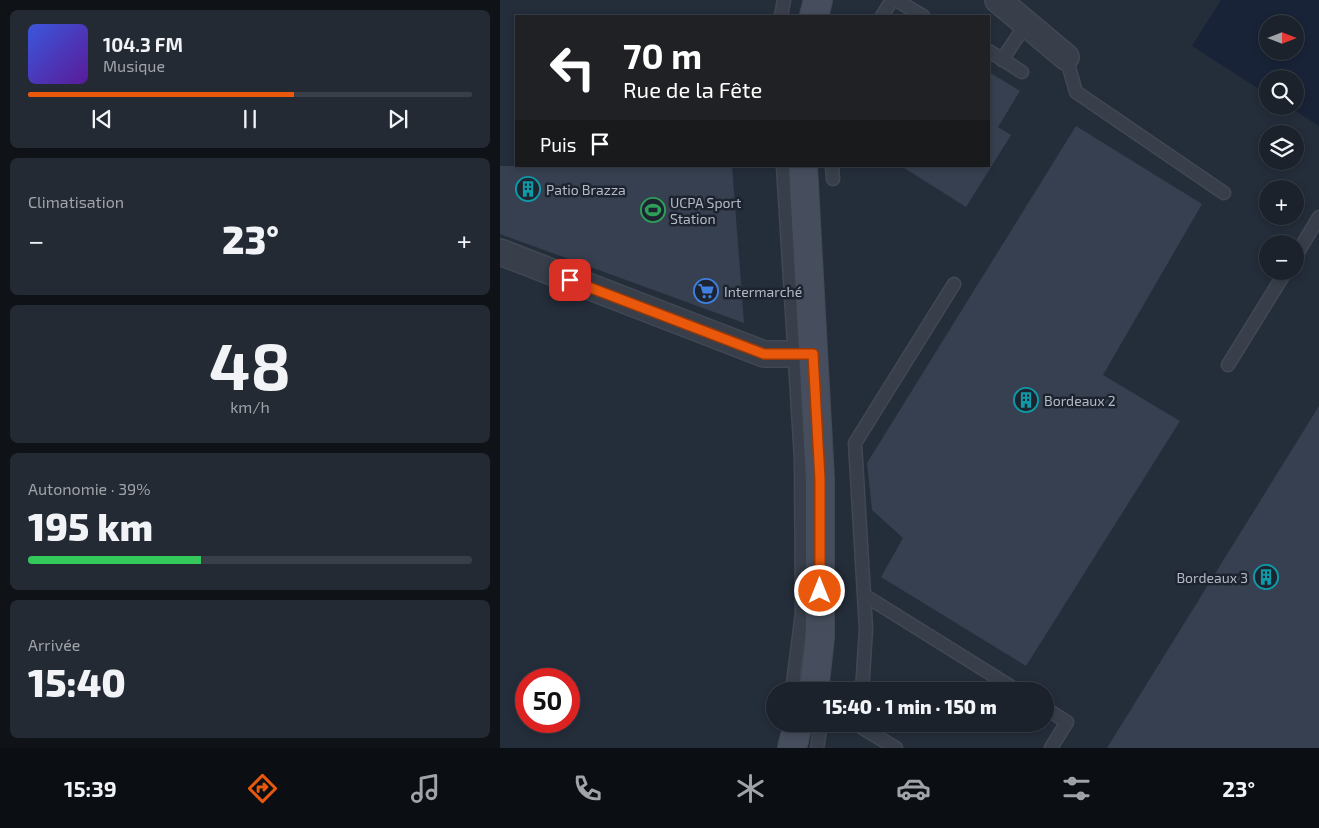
<!DOCTYPE html>
<html lang="fr">
<meta charset="utf-8">
<style>
body{margin:0;font-family:"Exo 2",sans-serif;background:#242a34;color:#f1f3f6;height:100vh;display:flex;flex-direction:column;font-size:19px;white-space:nowrap}
*{box-sizing:border-box;margin:0}
p{font-size:16px;color:#a0a4a9}
.icon{flex:none;width:28px;height:28px;fill:none;stroke:currentColor;stroke-width:2;stroke-linecap:round;stroke-linejoin:round}
.map{position:relative;flex:1;overflow:hidden}
.panel{display:flex;flex-direction:column;gap:10px;padding:10px;background:#0f1318;width:500px}
.panel>*{flex:none}
.hud{position:absolute;left:15px;top:15px;width:475px;height:152px;border-radius:0px;box-shadow:0 2px 8px #0003,0 0 0 1px #393f48;background:#202124;color:#fff;overflow:hidden}
.needle{width:32px;rotate:90deg}
.tools{position:absolute;left:759px;top:15px;display:grid;gap:10px}
.tools a{display:grid;place-items:center;width:45px;height:45px;border-radius:50%;background:#1b222c;box-shadow:0 2px 8px #0003,0 0 0 1px #393f48;font-size:25px}
.speed{position:absolute;left:15px;top:668px;display:flex;gap:10px;font-size:25px;font-weight:700;text-align:center}
.speed>*{display:grid;place-content:center;width:65px;height:65px;border-radius:50%;background:#1b222c;box-shadow:0 2px 8px #0003,0 0 0 1px #393f48;line-height:1}
.speed .limit{border:8px solid #d22;background:#fff;color:#111}
.pin{position:absolute;display:grid;place-items:center;width:42px;height:42px;color:#fff;margin:-21px;border-radius:10px;box-shadow:0 2px 8px #0006}
.me{position:absolute;width:55px;margin:-28px;rotate:0deg;stroke-linejoin:round;filter:drop-shadow(0 0 4px #0008)}
.turn{display:flex;align-items:center;gap:18px;height:105px;padding:0 25px;font-size:22px}
.turn .icon{width:65px;height:65px;stroke-width:2.5}
.turn b{display:block;font-size:35px;line-height:42px}
.then{display:flex;align-items:center;height:48px;padding:0 25px;background:#0003;gap:10px;font-size:19px}
.big{font-size:38px;font-weight:800;line-height:1.1}
.panel .card{flex:1;display:flex;flex-direction:column;justify-content:center;gap:8px;min-width:0;padding:0 18px;border-radius:8px;background:#242a34}
.panel .dial{align-items:center;gap:0}
.dial b{font-size:65px;line-height:1}
.song{display:flex;align-items:center;gap:15px}
.cover{width:60px;height:60px;border-radius:8px;background:linear-gradient(135deg,hsl(230 70% 55%),hsl(270 70% 35%))}
.played{height:5px;border-radius:2px;background:linear-gradient(90deg,#ea580c 60%,#393f48 60%)}
.keys{display:flex;justify-content:space-around;direction:ltr}
.heat{display:flex;justify-content:space-between;align-items:center;font-size:28px;direction:ltr}
.charge{height:8px;border-radius:4px;background:linear-gradient(90deg,#34c759 39%,#393f48 0)}
.trip{position:absolute;left:266px;top:682px;width:288px;height:50px;border-radius:25px;background:#1b222c;box-shadow:0 2px 8px #0003,0 0 0 1px #393f48;font-weight:800;line-height:50px;text-align:center}
.tab-bar{display:flex;height:80px;justify-content:space-around;align-items:center;background:#0b0e12;color:#a0a4a9}
.tab-bar .icon{width:35px;height:35px}
.tab-bar .selected{color:#ea580c}
.tab-bar b{font-size:22px;color:#f1f3f6}
main{display:flex;flex:1;min-height:0}
.map>svg:first-child{display:block}
.water{fill:#192337;fill-rule:evenodd}
.building{fill:#374050}
.lines{fill:none;stroke-linecap:round;stroke-linejoin:round}
.service-casing{stroke:#414853;stroke-width:15}
.minor-casing{stroke:#414853;stroke-width:28}
.secondary-casing{stroke:#414853;stroke-width:30}
.service{stroke:#383f4a;stroke-width:12}
.minor{stroke:#383f4a;stroke-width:25}
.secondary{stroke:#464e5d;stroke-width:28}
.route-casing{stroke:#983908;stroke-width:12}
.route{stroke:#ea580c;stroke-width:9}
.labels{text-anchor:middle;dominant-baseline:central;stroke-width:5;stroke-linejoin:round;paint-order:stroke}
.poi-label{font-size:14px;fill:#b3bac6;stroke:#1d242f;text-anchor:start}
</style>
<main>
<section class="panel">
<div class="card">
<div class="song"><i class="cover"></i><div><b>104.3 FM</b><p>Musique</p></div></div>
<div class="played"></div>
<div class="keys"><svg class="icon" aria-label="previous" viewBox="0 0 24 24"><path d="M18 5L8 12l10 7zM5 5v14"/></svg><svg class="icon" aria-label="pause" viewBox="0 0 24 24"><path d="M8 5v14M16 5v14"/></svg><svg class="icon" aria-label="next" viewBox="0 0 24 24"><path d="M6 5l10 7-10 7zM19 5v14"/></svg></div>
</div>
<div class="card"><p>Climatisation</p>
<div class="heat"><a>−</a><b class="big">23°</b><a>+</a></div>
</div>
<div class="card dial"><b>48</b><p>km/h</p></div>
<div class="card"><p>Autonomie · 39%</p><b class="big">195 km</b><div class="charge"></div></div>
<div class="card"><p>Arrivée</p><b class="big">15:40</b></div>
</section>
<div class="map">
<svg width="819" height="748" viewBox="0 0 819 748">
<rect width="100%" height="100%" fill="#242d3a"/>
<path class="water" d="M 721,0 L 819,0 L 819,126 L 788,106 L 795,106 L 795,79 L 768,79 L 767,94 L 692,46 ZM 768,24 L 795,24 L 795,51 L 768,51 Z"/>
<path class="building" d="M 489,72 L 520,91 L 498,127 L 511,135 L 466,207 L 401,166 L 489,166 Z
M 576,126 L 702,204 L 603,375 L 680,421 L 526,666 L 381,577 L 403,538 L 372,510 L 367,463 Z
M 0,166 L 232,166 L 244,323 L 0,234 Z
M 819,406 L 819,748 L 607,748 Z"/>
<g class="lines">
<defs>
<path id="service" d="M 396,0 L 423,16
M 281,16 L 284,0
M 382,16 L 392,0
M 489,51 L 522,72
M 566,57 L 576,92 L 724,193
M 502,60 L 526,24
M 283,166 L 301,459 L 302,613 L 292,691
M 332,166 L 333,179
M 795,257 L 819,217
M 728,365 L 786,271
M 364,595 L 518,691
M 362,691 L 366,629 L 355,443 L 454,284
M 545,708 L 567,722 L 551,748
M 359,724 L 359,726 L 396,748
M 317,748 L 321,724"/>
<path id="minor" d="M 498,0 L 566,57
M 0,252 L 264,354 L 313,354"/>
<path id="secondary" d="M 314,16 L 318,0
M 303,166 L 320,479 L 320,637 L 314,691
M 292,748 L 298,724"/>
</defs>
<use href="#service" class="service-casing"/>
<use href="#minor" class="minor-casing"/>
<use href="#secondary" class="secondary-casing"/>
<use href="#service" class="service"/>
<use href="#minor" class="minor"/>
<use href="#secondary" class="secondary"/>
</g>
<g class="lines">
<defs>
<path id="route" d="M 70,280 L 264,354 L 313,354 L 320,479 L 320,591"/>
</defs>
<use href="#route" class="route-casing"/>
<use href="#route" class="route"/>
</g>
<defs>
<symbol id="building-ring" viewBox="-11 -11 22 22"><circle r="9.5" fill="#1d242f" stroke="#0f9aa8" stroke-width="1.5"/><path d="M-4-6H4V6H1V3H-1V6H-4ZM-2.5-4.3h1.7v1.8h-1.7ZM.8-4.3h1.7v1.8H.8ZM-2.5-1h1.7V.8h-1.7ZM.8-1h1.7V.8H.8Z" fill="#0f9aa8"/></symbol>
<symbol id="stadium-ring" viewBox="-11 -11 22 22"><circle r="9.5" fill="#1d242f" stroke="#2e9e5b" stroke-width="1.5"/><path d="M0-5a6.5 5 0 1 0 0 10a6.5 5 0 1 0 0-10ZM-3.5-1.8h7v3.6h-7Z" fill="#2e9e5b"/></symbol>
<symbol id="supermarket-ring" viewBox="-11 -11 22 22"><circle r="9.5" fill="#1d242f" stroke="#3f7fe0" stroke-width="1.5"/><path d="M-6-5.5h2.5l.6 2H6L4.5 2H-2.5L-4.4-4H-6ZM-1.5 3.2a1.3 1.3 0 1 0 .1 0ZM3 3.2a1.3 1.3 0 1 0 .1 0Z" fill="#3f7fe0"/></symbol>
</defs>
<g fill-rule="evenodd">
<use href="#building-ring" x="14" y="175" width="28" height="28"/>
<use href="#stadium-ring" x="139" y="196" width="28" height="28"/>
<use href="#supermarket-ring" x="192" y="277" width="28" height="28"/>
<use href="#building-ring" x="512" y="386" width="28" height="28"/>
<use href="#building-ring" x="752" y="563" width="28" height="28"/>
</g>
<g class="labels">
<g class="poi-label">
<text x="46" y="189">Patio Brazza</text>
<text x="170" y="202">UCPA Sport<tspan x="170" dy="16">Station</tspan></text>
<text x="224" y="291">Intermarché</text>
<text x="544" y="400">Bordeaux 2</text>
<text x="748" y="577" text-anchor="end">Bordeaux 3</text>
</g>
</g>
</svg>
<div class="tools">
<a><svg class="needle" viewBox="-14 -14 28 28"><path d="M0-13l5 13h-10z" fill="#e53935"/><path d="M0 13l5-13h-10z" fill="#a0a4a9"/></svg></a>
<a><svg class="icon" aria-label="search" viewBox="0 0 24 24"><circle cx="10" cy="10" r="6"/><path d="M15 15l6 6"/></svg></a>
<a><svg class="icon" aria-label="layers" viewBox="0 0 24 24"><path d="M12 4l9 5-9 5-9-5zM3 14l9 5 9-5"/></svg></a>
<a>+</a>
<a>−</a>
</div>
<div class="speed"><div class="limit">50</div></div>
<div class="pin" style="left:70px;top:280px;background:#d93025"><svg class="icon" aria-label="arrive" viewBox="0 0 24 24"><path d="M6 21V4h12l-3 4 3 4H6"/></svg></div>
<svg class="me" style="left:320px;top:591px" viewBox="-20 -20 40 40"><circle r="17" fill="#ea580c" stroke="#fff" stroke-width="3"/><path d="M0-11L8 9 0 5-8 9z" fill="#fff"/></svg>
<div class="trip">15:40 · 1 min · 150 m</div>
<div class="hud">
<div class="turn"><svg class="icon" aria-label="left" viewBox="0 0 24 24"><path d="M17 20v-9H6M10 6l-5 5 5 5"/></svg><div><b>70 m</b>Rue de la Fête</div></div>
<div class="then">Puis<svg class="icon" aria-label="arrive" viewBox="0 0 24 24"><path d="M6 21V4h12l-3 4 3 4H6"/></svg></div>
</div>
</div>
</main>
<nav class="tab-bar">
<b>15:39</b>
<svg class="icon selected" aria-label="directions" viewBox="0 0 24 24"><path d="M12 3l9 9-9 9-9-9zM9 14v-3h6M13 9l2 2-2 2"/></svg>
<svg class="icon" aria-label="music" viewBox="0 0 24 24"><path d="M9 18V5l10-2v13"/><circle cx="6" cy="18" r="3"/><circle cx="16" cy="16" r="3"/></svg>
<svg class="icon" aria-label="phone" viewBox="0 0 24 24"><path d="M5 4h4l2 5-3 2q2 4 5 5l2-3 5 2v4C11 20 4 13 5 4z"/></svg>
<svg class="icon" aria-label="climate" viewBox="0 0 24 24"><path d="M12 3v18M4 7l16 10M4 17L20 7"/></svg>
<svg class="icon" aria-label="car" viewBox="0 0 24 24"><path d="M5 17H2v-5l4-1 3-4h7l3 4 3 1v5h-3M9 17h6M6 11h13"/><circle cx="7" cy="17" r="2"/><circle cx="17" cy="17" r="2"/></svg>
<svg class="icon" aria-label="filters" viewBox="0 0 24 24"><path d="M4 7h16M4 17h16"/><circle cx="9" cy="7" r="2"/><circle cx="15" cy="17" r="2"/></svg>
<b>23°</b>
</nav>
